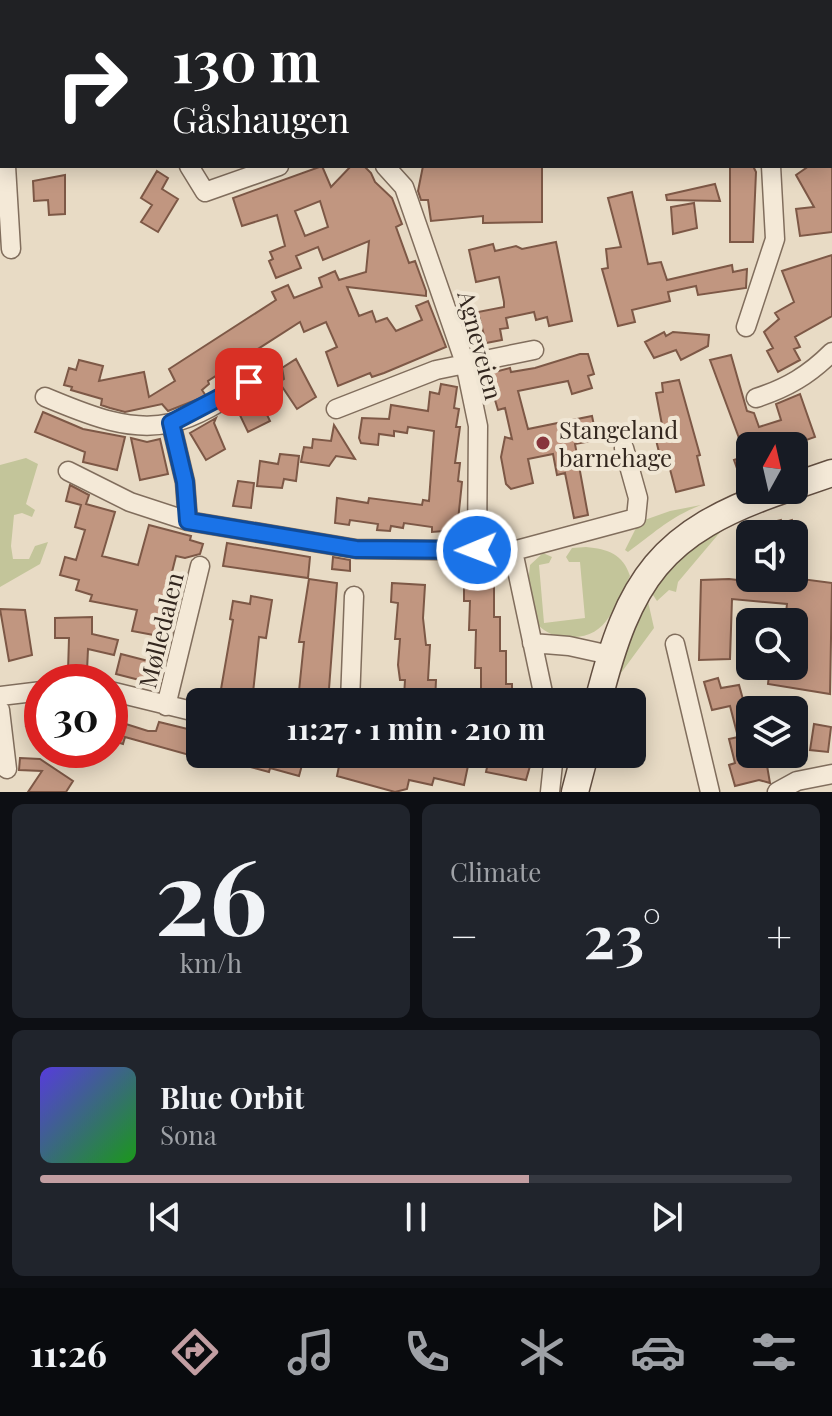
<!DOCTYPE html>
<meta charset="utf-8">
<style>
body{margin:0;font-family:"Playfair Display",serif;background:#20242c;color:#f1f3f6;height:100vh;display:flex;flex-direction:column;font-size:30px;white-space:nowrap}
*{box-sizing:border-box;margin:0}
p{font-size:26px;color:#9ea1a6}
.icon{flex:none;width:44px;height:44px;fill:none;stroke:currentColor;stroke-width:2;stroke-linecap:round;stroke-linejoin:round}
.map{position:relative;height:792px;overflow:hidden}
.drawer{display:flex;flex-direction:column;gap:12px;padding:12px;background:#0d0f14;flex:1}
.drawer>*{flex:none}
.top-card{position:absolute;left:0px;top:0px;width:832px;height:168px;box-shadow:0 4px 20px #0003;background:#202124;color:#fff;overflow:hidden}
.needle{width:52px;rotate:8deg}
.buttons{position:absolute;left:736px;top:432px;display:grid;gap:16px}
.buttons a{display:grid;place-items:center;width:72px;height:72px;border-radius:12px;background:#171b24;box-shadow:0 4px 20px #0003;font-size:40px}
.speed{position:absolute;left:24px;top:664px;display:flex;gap:16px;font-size:40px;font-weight:700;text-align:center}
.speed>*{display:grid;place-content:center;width:104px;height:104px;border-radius:50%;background:#171b24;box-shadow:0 4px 20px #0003;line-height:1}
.speed .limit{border:12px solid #d22;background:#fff;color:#111}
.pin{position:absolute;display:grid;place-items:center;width:68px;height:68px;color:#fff;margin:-34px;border-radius:16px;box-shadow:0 4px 12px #0006}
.me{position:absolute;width:88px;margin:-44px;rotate:269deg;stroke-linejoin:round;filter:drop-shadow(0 0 6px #0008)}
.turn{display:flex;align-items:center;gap:28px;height:168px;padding:0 40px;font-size:36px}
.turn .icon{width:104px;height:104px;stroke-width:2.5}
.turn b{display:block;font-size:56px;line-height:68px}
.big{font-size:60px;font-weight:700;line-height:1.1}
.drawer .tile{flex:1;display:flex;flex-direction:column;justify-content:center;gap:12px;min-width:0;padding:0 28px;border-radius:12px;background:#20242c}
.drawer .dial{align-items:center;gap:0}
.dial b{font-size:104px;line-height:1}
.song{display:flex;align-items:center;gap:24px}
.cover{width:96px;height:96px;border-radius:12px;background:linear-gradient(135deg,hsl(250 70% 55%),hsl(120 70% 35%))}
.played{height:8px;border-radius:4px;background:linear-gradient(90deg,#c29ea2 65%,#363941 65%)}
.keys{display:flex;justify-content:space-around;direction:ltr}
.heat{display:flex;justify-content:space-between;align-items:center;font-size:44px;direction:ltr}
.drawer .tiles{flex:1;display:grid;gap:12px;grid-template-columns:1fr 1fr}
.tile:last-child{grid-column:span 2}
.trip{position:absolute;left:186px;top:688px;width:460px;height:80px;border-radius:12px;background:#171b24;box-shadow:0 4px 20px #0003;font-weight:700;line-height:80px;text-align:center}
.menu{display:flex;height:128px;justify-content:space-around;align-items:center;background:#090b0e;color:#9ea1a6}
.menu .icon{width:56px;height:56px}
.menu .on{color:#c29ea2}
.menu b{font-size:36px;color:#f1f3f6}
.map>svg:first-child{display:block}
.green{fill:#c3c59a}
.building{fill:#c19680;stroke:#7d5846;stroke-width:2;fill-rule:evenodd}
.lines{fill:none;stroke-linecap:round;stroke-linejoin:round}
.street-casing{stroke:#816e5d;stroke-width:21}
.secondary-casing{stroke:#634f41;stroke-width:29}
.street{stroke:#f4e9d7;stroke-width:18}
.secondary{stroke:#f4e9d7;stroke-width:26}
.route-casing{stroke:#114b97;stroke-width:20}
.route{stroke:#1a73e8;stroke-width:14}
.poi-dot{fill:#88353c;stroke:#f0e6d4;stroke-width:3}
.labels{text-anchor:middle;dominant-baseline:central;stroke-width:8;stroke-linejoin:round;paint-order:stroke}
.street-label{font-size:24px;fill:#33271f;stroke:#f0e6d4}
.poi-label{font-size:24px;fill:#33271f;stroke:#f0e6d4;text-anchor:start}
</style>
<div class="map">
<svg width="832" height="792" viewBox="0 0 832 792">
<rect width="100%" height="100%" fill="#e8dbc5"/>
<path class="green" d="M 26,458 L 38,464 L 26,504 L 35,510 L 32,517 L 22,513 L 14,515 L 11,546 L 13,559 L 29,559 L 35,546 L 48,542 L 40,564 L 0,587 L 0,465 Z
M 701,505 C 668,518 656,532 628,552 L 625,550 L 639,522 L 670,511 Z
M 727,524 L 678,582 L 676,592 L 669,590 L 657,601 L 651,592 L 676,561 Z
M 586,547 C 608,549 623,554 630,576 C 614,606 608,640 567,637 C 556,637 546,633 538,625 L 528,584 L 530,565 L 543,553 L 552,557 L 549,563 L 539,565 L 544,623 L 585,618 L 580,562 L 569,562 L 566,557 L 572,548 Z
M 647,597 L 654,628 L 618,677 L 628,635 Z"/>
<path class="building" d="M 322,166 L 331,187 L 351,166 L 364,166 L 371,173 L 375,182 L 392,198 L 402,224 L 396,227 L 409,263 L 415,261 L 426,291 L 426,296 L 347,287 L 359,316 L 372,311 L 376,322 L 387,318 L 396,331 L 422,320 L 416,306 L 428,301 L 446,347 L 384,373 L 372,377 L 370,373 L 338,386 L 326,352 L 337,347 L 326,322 L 304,332 L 300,322 L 208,381 L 209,384 L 202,390 L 206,396 L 168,411 L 162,404 L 125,412 L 110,408 L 101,405 L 102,399 L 71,390 L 72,387 L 64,385 L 69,368 L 76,370 L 79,360 L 103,366 L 99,381 L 144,372 L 149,397 L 175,381 L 169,369 L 276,300 L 272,292 L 288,285 L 294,298 L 322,287 L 319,278 L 335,271 L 339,280 L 366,272 L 369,241 L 323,260 L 318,247 L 296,256 L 301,268 L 276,278 L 269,261 L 273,259 L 270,252 L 285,246 L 277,215 L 242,226 L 233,198 ZM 320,201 L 328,227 L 305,236 L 295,211 Z
M 423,166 L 542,166 L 542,222 L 483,223 L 483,216 L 431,221 L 428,200 L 421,200 L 418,191 Z
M 730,166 L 753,166 L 756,172 L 753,242 L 730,242 Z
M 809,166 L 832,166 L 832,232 L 800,236 L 796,209 L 814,207 L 796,175 Z
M 157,171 L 168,178 L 162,189 L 178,199 L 158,232 L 141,222 L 152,205 L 141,198 Z
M 65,175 L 65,214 L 49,215 L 48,200 L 34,201 L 33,181 Z
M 715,184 L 720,201 L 667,200 L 666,195 Z
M 632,192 L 648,264 L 661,262 L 667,280 L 732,265 L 733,272 L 747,269 L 746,288 L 698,295 L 696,286 L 668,292 L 670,301 L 632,310 L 635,322 L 618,326 L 602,269 L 608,268 L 606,249 L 621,247 L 608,198 Z
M 694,203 L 697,228 L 673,234 L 671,207 Z
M 556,242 L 572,321 L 549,326 L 547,317 L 536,320 L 534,312 L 506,318 L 508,328 L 500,329 L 502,340 L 486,343 L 478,312 L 504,307 L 504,302 L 499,277 L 476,282 L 469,250 L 493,244 L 495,251 L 516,246 L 522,249 Z
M 832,255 L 832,316 L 795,337 L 800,347 L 794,349 L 800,360 L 778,372 L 767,351 L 773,348 L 764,332 L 779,319 L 775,313 L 794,302 L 782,271 Z
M 664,332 L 666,336 L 673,332 L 709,335 L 708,346 L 681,360 L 676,350 L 654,358 L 645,342 Z
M 580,354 L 588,354 L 594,374 L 588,376 L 592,388 L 572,394 L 568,381 L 518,391 L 528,429 L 592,416 L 597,440 L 575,444 L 588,515 L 574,518 L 565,473 L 557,475 L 553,454 L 528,459 L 533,483 L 511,489 L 506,484 L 501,457 L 505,437 L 512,439 L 505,408 L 498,410 L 493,393 L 488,395 L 483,375 L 510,368 L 511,372 L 535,368 Z
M 731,355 L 747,411 L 754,413 L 759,427 L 781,420 L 776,404 L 800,394 L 815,437 L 789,446 L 742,446 L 710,360 Z
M 296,359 L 316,397 L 297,409 L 279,382 L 284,379 L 282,368 Z
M 679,380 L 700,455 L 697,456 L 704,485 L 676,492 L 666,454 L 660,456 L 654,432 L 663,430 L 656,393 L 663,392 L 662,383 Z
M 441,384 L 457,387 L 454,408 L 459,409 L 456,427 L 460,427 L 455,463 L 460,463 L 458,481 L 462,482 L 457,530 L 432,532 L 432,527 L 404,523 L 403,528 L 391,526 L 390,531 L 377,530 L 378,524 L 350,520 L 349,525 L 335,523 L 337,498 L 368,503 L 369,498 L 422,505 L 423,500 L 429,501 L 434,431 L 408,427 L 407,433 L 394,431 L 394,436 L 379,434 L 378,445 L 361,443 L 359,438 L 362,418 L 389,419 L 391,405 L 428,411 L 430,392 L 439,394 Z
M 258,396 L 270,421 L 248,432 L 236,407 Z
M 43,412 L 83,429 L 125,437 L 117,470 L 83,462 L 85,452 L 35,432 Z
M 216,418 L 214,423 L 225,449 L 206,460 L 190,433 Z
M 334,425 L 355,459 L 336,456 L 329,466 L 301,462 L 304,447 L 312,448 L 313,439 L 331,441 Z
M 131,438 L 147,442 L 160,439 L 168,474 L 140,480 Z
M 280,454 L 299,456 L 296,481 L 284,479 L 282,488 L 257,486 L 260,461 L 278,464 Z
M 750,455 L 750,470 L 739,474 L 734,460 Z
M 238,481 L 254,483 L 251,508 L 233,506 Z
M 70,485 L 89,495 L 86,504 L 115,512 L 102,556 L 138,565 L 149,525 L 191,536 L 190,540 L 203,544 L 200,554 L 185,558 L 176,556 L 168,588 L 181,592 L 170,638 L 132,631 L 137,610 L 90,601 L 92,595 L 76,590 L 79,580 L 60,575 L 65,557 L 76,560 L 85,530 L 75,527 L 81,505 L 66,501 Z
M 781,520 L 782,523 L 792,520 L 796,534 L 743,534 L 742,530 Z
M 227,543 L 310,557 L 308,578 L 223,566 Z
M 333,557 L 350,560 L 350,571 L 332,569 Z
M 457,562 L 473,562 L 474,579 L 457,579 Z
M 309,579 L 337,583 L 328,702 L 307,702 L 308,692 L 299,691 L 304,642 L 299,642 Z
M 729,579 L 801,587 L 802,579 L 832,583 L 830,694 L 768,684 L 770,666 L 794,666 L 794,622 L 785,621 L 787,604 L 732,599 L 730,659 L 699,660 L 701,580 Z
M 392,583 L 425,585 L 423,618 L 426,645 L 430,645 L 428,680 L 436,680 L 435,702 L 412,702 L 412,698 L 404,697 L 405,680 L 400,680 L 398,665 L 400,639 L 395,639 L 398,603 L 391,602 Z
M 464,583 L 494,584 L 494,617 L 500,617 L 500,651 L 506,651 L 506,684 L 512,684 L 512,702 L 481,702 L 481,668 L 475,668 L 476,630 L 469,630 L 470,601 L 464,601 Z
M 251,596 L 272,600 L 266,638 L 259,637 L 252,702 L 234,702 L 235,698 L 220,695 L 233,620 L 230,619 L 233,601 L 250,604 Z
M 0,609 L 25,610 L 32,655 L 9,661 Z
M 92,617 L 92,634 L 118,640 L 114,655 L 88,649 L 87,671 L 68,671 L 69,638 L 55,638 L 55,618 Z
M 121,654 L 160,664 L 155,684 L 116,674 Z
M 718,678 L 721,688 L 739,685 L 744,703 L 750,701 L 750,754 L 765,754 L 770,783 L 759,780 L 735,786 L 729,765 L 735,763 L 729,739 L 738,737 L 730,706 L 712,710 L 704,682 Z
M 42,703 L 42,731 L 26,726 L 33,704 Z
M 110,719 L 148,731 L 156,731 L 159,722 L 200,732 L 200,758 L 125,737 L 123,744 L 110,740 Z
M 814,724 L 831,727 L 828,752 L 810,750 Z
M 216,754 L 305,754 L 299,776 L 270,768 L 269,772 L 216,758 Z
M 348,754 L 380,759 L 381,754 L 412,759 L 413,755 L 443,761 L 444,756 L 469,761 L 464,785 L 434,778 L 432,785 L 409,780 L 407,789 L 395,792 L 337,776 L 340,761 L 347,762 Z
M 490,754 L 532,759 L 526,780 L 486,772 Z
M 20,758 L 40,759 L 73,781 L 66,792 L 28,792 L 42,771 L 19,770 Z"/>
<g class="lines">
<defs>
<path id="street" d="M 137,0 L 138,2
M 504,0 L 504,2
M 713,0 L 713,2
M 400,2 L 408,0
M 0,21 L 2,66
M 830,136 L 832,135
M 6,166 L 11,249
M 189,166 L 205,192 L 279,166
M 385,166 L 404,187 L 465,363 L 478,426 L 477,550
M 746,327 L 775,239 L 771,166
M 45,397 C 84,413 128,433 171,423 C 205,416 240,388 270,370
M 756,398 C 787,388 809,375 832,352
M 336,409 L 436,370 L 534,350
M 171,423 L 185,482 L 188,521
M 68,471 L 130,502 L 188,521 L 356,549 L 513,551 L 636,518 L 638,498 L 624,448
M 513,551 L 545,702
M 532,643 L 569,646 L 610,655
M 675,644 L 710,792
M 110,691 L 200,713
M 0,696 L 42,691
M 350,702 L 354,596
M 166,706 L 200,566
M 0,710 L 7,769
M 550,792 L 554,754
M 777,792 L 797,781 L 832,774"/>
<path id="secondary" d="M 794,486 L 832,473
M 598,702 C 629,579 660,532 783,490
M 575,792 L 585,754"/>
</defs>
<use href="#street" class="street-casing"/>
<use href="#secondary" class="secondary-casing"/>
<use href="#street" class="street"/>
<use href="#secondary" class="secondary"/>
</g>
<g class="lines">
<defs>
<path id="route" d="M 249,382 L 171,423 L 185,482 L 188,521 L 356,549 L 477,550"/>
</defs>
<use href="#route" class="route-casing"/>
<use href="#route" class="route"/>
</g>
<circle class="poi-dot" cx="543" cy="443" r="8"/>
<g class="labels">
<g class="street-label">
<text transform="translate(481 345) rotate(75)">Agneveien</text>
<text transform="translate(160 630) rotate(-76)">Mølledalen</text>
</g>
<g class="poi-label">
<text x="559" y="429">Stangeland<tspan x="559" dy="28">barnehage</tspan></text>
</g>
</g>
</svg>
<div class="buttons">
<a><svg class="needle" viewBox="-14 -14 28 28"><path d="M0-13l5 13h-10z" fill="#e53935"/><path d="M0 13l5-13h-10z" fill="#9ea1a6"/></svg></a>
<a><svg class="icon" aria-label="sound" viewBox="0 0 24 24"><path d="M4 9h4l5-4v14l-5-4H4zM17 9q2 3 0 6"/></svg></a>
<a><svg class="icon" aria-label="search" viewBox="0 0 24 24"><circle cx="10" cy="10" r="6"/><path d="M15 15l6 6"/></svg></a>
<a><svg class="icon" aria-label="layers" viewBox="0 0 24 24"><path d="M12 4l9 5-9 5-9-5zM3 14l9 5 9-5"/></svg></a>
</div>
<div class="speed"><div class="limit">30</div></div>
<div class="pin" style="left:249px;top:382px;background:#d93025"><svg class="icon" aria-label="arrive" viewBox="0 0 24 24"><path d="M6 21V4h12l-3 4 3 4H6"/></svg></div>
<svg class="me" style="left:477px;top:550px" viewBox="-20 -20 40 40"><circle r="17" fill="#1a73e8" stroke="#fff" stroke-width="3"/><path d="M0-11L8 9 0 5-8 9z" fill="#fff"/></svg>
<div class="trip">11:27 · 1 min · 210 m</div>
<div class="top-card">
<div class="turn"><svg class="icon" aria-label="right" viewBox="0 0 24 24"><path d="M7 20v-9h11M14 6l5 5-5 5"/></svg><div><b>130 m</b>Gåshaugen</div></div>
</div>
</div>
<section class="drawer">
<div class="tiles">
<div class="tile dial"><b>26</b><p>km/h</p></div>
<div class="tile"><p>Climate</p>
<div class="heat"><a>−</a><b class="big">23°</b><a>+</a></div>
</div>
<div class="tile">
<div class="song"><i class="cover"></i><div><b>Blue Orbit</b><p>Sona</p></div></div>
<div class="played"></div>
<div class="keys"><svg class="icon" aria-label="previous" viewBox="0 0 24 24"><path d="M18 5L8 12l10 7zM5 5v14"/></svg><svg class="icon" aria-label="pause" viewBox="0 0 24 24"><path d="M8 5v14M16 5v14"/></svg><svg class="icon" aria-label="next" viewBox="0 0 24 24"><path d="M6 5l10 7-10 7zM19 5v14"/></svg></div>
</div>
</div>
</section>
<nav class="menu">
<b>11:26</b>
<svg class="icon on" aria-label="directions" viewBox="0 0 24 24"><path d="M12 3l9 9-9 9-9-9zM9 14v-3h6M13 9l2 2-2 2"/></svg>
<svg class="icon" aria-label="music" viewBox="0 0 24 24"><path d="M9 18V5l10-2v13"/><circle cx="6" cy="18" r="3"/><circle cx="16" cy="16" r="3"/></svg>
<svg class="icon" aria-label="phone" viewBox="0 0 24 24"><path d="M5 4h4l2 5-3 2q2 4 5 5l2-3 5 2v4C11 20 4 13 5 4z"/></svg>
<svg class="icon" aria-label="climate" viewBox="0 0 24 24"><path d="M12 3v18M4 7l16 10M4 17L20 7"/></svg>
<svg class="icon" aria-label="car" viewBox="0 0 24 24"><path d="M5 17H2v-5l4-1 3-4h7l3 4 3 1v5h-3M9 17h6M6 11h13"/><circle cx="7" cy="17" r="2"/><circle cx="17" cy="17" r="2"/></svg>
<svg class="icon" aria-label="filters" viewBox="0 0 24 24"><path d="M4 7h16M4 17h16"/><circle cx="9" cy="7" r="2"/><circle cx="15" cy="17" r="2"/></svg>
</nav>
